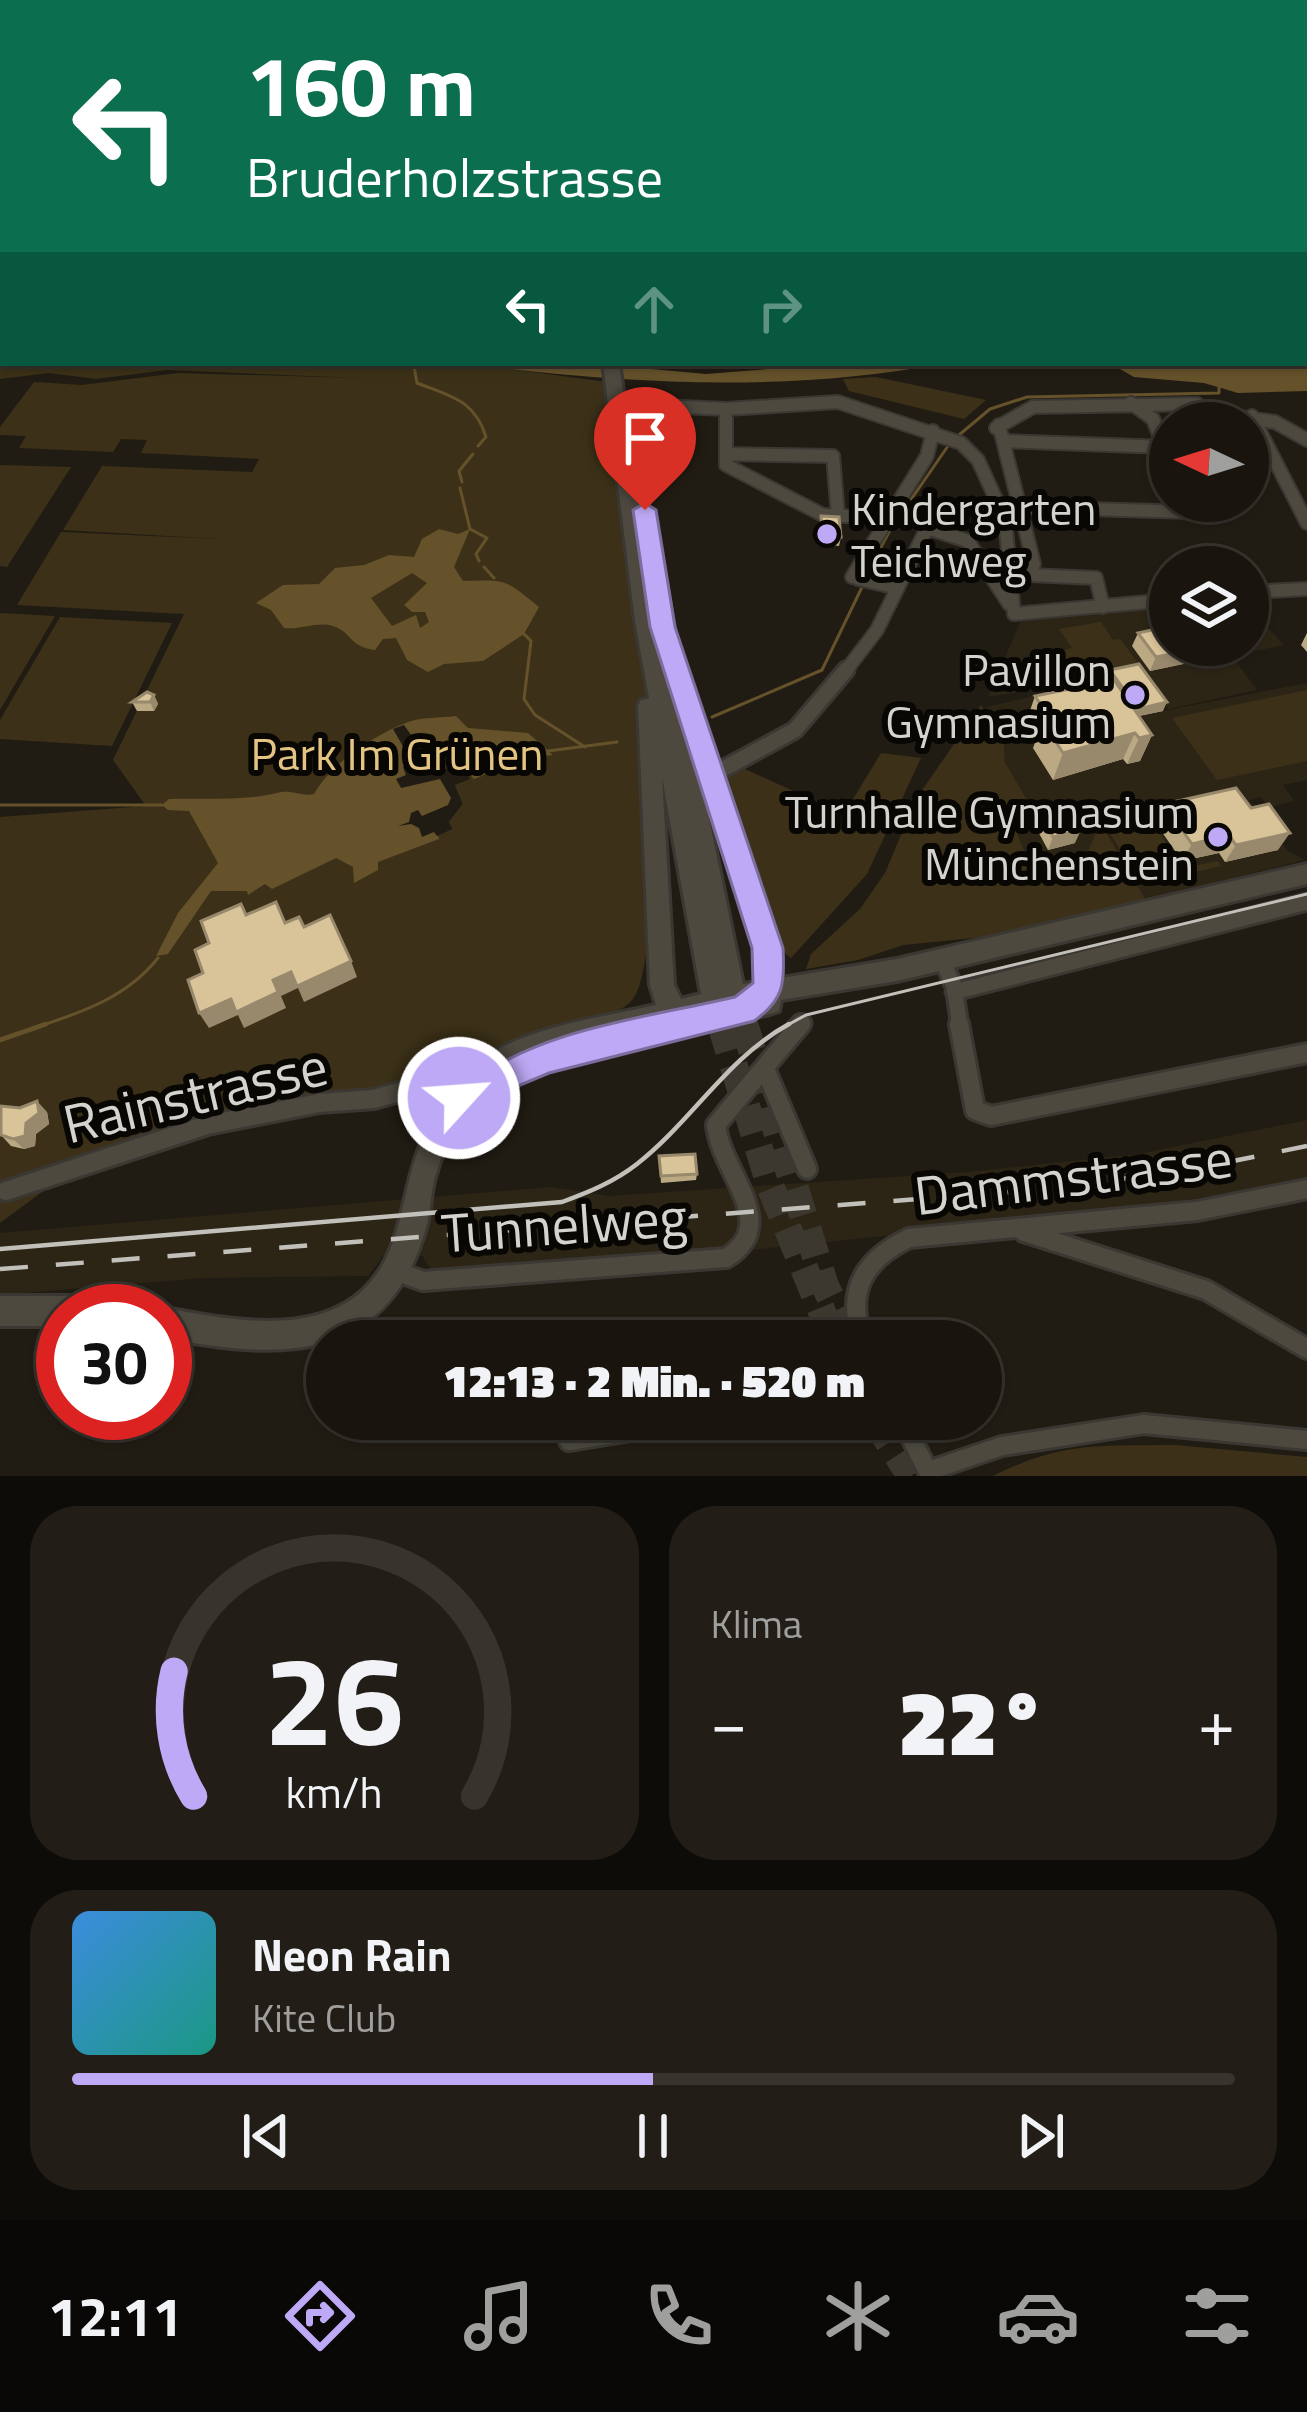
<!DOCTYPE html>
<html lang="de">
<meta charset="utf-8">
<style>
body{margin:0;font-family:"Titillium Web",sans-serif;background:#221e17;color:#f1f3f6;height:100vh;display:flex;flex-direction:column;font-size:45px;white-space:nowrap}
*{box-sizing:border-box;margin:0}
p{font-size:39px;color:#9f9f9e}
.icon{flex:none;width:66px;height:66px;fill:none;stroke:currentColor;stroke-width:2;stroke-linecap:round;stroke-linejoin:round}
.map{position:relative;height:1476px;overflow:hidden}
.side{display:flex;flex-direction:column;gap:30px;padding:30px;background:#0e0c08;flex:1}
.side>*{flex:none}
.guide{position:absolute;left:0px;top:0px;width:1308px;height:366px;box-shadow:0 3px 9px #0004,0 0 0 3px #37342e;background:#0b6e4f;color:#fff;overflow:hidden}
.needle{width:78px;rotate:274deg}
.fabs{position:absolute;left:1149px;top:402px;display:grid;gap:24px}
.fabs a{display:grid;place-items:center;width:120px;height:120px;border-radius:50%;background:#19150e;box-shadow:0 3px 9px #0004,0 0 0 3px #37342e;font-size:60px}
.speed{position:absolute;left:36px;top:1284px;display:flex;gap:24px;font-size:60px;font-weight:700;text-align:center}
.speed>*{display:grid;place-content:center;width:156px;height:156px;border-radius:50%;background:#19150e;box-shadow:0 3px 9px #0004,0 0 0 3px #37342e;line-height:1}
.speed .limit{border:18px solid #d22;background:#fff;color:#111}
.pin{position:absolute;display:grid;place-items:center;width:102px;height:102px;color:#fff;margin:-123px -51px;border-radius:50% 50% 50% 0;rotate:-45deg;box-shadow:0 0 12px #0007}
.pin .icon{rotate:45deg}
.me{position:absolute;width:132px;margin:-66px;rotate:64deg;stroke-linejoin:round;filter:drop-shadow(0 0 9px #0008)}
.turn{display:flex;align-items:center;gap:42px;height:252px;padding:0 48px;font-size:54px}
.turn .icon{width:156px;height:156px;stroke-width:2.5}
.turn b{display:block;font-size:84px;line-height:102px}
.lanes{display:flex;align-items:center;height:114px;padding:0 48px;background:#0003;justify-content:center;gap:60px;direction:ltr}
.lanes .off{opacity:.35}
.big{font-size:90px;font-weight:800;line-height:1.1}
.side .card{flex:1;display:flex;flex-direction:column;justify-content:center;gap:18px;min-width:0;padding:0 42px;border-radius:48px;background:#221e17}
.side .dial{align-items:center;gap:0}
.dial svg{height:312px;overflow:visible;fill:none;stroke:#37342e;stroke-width:7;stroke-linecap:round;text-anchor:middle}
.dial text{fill:#f1f3f6;stroke:none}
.song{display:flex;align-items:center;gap:36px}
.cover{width:144px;height:144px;border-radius:18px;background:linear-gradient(135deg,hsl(210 70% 55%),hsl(170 70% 35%))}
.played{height:12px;border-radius:6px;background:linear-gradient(90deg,#bda9f5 50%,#37342e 50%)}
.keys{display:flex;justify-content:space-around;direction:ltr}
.heat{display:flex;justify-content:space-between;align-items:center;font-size:66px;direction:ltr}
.side .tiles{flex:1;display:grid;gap:30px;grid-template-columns:1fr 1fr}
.card:last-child{grid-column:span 2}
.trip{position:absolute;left:306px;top:1320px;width:696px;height:120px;border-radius:60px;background:#19150e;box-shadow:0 3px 9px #0004,0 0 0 3px #37342e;font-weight:800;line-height:120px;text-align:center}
.tab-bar{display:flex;height:192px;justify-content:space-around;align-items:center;background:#0a0806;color:#9f9f9e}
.tab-bar .icon{width:84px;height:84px}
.tab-bar .active{color:#bda9f5}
.tab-bar b{font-size:54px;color:#f1f3f6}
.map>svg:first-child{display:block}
.built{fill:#2c2516}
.green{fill:#3c3118}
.water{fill:#65522b;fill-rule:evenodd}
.pier{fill:#211c13}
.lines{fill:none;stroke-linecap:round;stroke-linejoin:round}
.stream-far1{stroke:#65522b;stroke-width:3}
.stream{stroke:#65522b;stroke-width:4.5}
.secondary-tunnel-far1{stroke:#3c372f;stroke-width:22;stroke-dasharray:22 12;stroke-linecap:butt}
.secondary-tunnel{stroke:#3c372f;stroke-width:28;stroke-dasharray:28 15;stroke-linecap:butt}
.minor-far3-casing{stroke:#3b3833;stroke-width:10}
.minor-far2-casing{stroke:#3b3833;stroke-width:16}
.minor-far1-casing{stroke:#3b3833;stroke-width:21}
.minor-casing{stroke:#3b3833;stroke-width:24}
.secondary-casing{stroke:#3b3833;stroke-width:6}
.primary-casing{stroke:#3b3833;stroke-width:6}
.motorway-casing{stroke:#3b3833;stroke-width:6}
.minor-far3{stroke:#4d493f;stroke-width:8}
.minor-far2{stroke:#4d493f;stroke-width:12}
.minor-far1{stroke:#4d493f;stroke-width:15}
.minor{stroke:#4d493f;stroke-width:18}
.secondary{fill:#4d493f;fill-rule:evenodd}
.primary{fill:#877140;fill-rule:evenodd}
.motorway{fill:#ad8c40;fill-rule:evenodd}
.tram-far1{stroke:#c2c0ba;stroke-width:3}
.tram{stroke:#c2c0ba;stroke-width:4.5}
.rail{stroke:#c2c0ba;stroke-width:4.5;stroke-dasharray:28 28;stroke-linecap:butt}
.wall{fill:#bba984}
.shaded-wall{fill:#98896c}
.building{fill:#d9c49a;stroke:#98896c;stroke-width:3}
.route{fill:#bda9f5;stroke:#7b6e9f;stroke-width:3}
.poi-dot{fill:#bda9f5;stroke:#090704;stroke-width:4.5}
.labels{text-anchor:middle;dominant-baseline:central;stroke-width:12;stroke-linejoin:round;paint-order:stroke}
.poi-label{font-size:45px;fill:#d5d3cd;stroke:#090704;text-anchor:end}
.park-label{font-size:45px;fill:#e3c482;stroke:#090704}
.near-street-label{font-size:54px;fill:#d5d3cd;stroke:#090704}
</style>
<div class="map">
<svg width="1307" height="1476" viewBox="0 0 1307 1476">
<rect width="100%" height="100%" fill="#211c13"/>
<path class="built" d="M 1170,605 L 1170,645 L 1248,645 L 1248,606 L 1284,645 L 1232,656 L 1257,690 L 1168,709 L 1140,671 L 1163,711 L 1307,683 L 1307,780 L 1283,785 L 1294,801 L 1269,807 L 1261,797 L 1249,800 L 1288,851 L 1305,860 L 1146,900 L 1100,823 L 1085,862 L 1045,866 L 1024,850 L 1014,827 L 1027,801 L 1005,762 L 1004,744 L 986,707 L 1134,673 L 988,697 L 1022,618 Z
M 1307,1120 L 1307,1181 L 1103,1213 L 721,1253 L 431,1271 L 423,1256 L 384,1255 L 368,1276 L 202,1278 L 0,1295 L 0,1233 L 552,1187 L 609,1196 L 969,1172 L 1139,1154 Z"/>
<path class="green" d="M 0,343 L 3,363 L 367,364 L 510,369 L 607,382 C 620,460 636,539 645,617 C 652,674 663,964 633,999 C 610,1026 506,1059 468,1075 L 447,1073 L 438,1061 L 405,1075 L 392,1087 L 189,1124 L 77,1157 L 57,1181 L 0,1223 L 0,817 L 146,806 L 113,760 L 184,614 L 17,605 L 61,532 L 220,539 L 63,530 L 102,466 L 252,472 L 259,459 L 141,453 L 147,440 L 121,439 L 113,452 L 19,448 L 26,436 L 0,435 L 0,427 L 34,382 L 82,385 L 178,373 L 359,378 L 167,370 L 96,379 L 49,373 L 0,379 Z
M 876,377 L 986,400 L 964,419 L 849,391 L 843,379 Z
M 0,465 L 71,467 L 7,567 L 0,566 Z
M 0,613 L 55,616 L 0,710 Z
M 60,617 L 172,623 L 112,746 L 0,739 L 0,720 Z
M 1101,622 L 1113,640 L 1120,639 L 1141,667 L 1081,679 L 1061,651 L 1072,648 L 1059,629 Z
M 1307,690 L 1307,761 L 1217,780 L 1172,718 Z
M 981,705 L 1004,744 L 1005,762 L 1028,802 L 1014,826 L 1024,850 L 1045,866 L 1084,862 L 1100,822 L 1146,900 L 993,936 L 903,945 L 858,960 L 806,969 L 811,954 L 860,909 L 885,873 L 916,799 Z
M 881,753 L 921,758 L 867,874 L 791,958 L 780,949 L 722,777 L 738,766 L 844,814 Z
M 1147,815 L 1183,868 L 1218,861 L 1221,866 L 1142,884 L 1104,824 Z
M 1175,1445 L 1307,1457 L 1307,1476 L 993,1476 C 1063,1441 1099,1446 1175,1445 Z"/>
<path class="water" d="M 1307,362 L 1307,391 L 1238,393 L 1204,383 L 1134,377 L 1118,368 L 1085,363 Z
M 347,363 L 585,363 L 706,374 L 846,363 L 945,363 C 800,391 652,385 510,369 C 458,364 401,368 347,363 Z
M 439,529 L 458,534 L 470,529 L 454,567 L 463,581 C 507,580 503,578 539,607 L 524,634 L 483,661 L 444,664 L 428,672 L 407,660 L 396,638 L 383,639 L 375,650 C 349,647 352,632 333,626 C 316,621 302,630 284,628 L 271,610 L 256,603 L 283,585 L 319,584 L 335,568 L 364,565 L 389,555 L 414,557 L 422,539 ZM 412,573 L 427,583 L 404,605 L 412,612 L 425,612 L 429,622 L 420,628 L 416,615 L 392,626 L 371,598 Z
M 456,716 L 468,728 L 528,733 L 553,755 L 488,763 L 484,775 L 474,779 L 470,775 L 455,785 L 463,804 L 449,822 L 453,829 L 438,835 L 439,839 L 378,862 L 378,870 L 354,883 L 353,867 L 336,858 L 272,889 L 265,884 L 248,895 L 247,891 L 211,891 L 168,954 L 156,956 L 178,913 L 218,863 L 189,811 L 168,810 L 162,805 L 169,799 C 206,798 244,801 277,793 C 293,789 300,797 314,794 C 332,762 375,735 408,722 C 421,717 441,718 456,716 Z"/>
<path class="pier" d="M 404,725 L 437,772 L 451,767 L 456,775 L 466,771 L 470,779 L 455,785 L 463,804 L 449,822 L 453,829 L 437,836 L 434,832 L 422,837 L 419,828 L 411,824 L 398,826 L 409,822 L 411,813 L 418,810 L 422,816 L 448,805 L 451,798 L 440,779 L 401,788 L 396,779 L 406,775 L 403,767 L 412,762 L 393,729 Z"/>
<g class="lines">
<path class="stream-far1" d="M 414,366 L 417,383 C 450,396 475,400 486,437 L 478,446
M 959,435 L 990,409 L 1027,397 L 1219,393 L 1219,386
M 462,482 L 459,471 L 473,454
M 460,488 L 470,529 L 487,538 L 476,554 L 479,561
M 484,567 L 494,578
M 867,574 L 890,530 L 948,446
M 524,634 L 531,641 L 524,699 L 535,715 L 585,747
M 712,717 L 822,670 L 864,583
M 548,751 L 617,742
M 0,805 L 162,805
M 37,1027 C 83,1012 127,997 158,958"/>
<path class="stream" d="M 0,1040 L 46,1024"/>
<path class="secondary-tunnel-far1" d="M 735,996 L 745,1027
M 715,1003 L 722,1027"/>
<path class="secondary-tunnel" d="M 721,1024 L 771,1188 L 834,1341
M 744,1024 L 825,1286 L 852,1341
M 874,1419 L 911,1476"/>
<defs>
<path id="minor-far3" d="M 66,0 L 178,3
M 490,0 L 501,3
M 858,0 L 872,3
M 36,3 L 40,0
M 222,3 L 227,0
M 337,3 L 344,0
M 899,3 L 905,0
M 0,55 L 3,69"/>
<path id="minor-far2" d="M 1131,403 L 1153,419 L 1170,463
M 638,405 L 726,409 L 838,402 L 961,443 L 978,460 L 1005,519 L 1014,614
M 726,409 L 726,465 L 823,515 L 889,518
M 1218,414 L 1275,422 L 1307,440
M 1252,416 L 1307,523
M 999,425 L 1034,564 L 1030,575 L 1009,575
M 996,428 L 1033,407 L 1197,404
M 1003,441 L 1164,447
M 727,454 L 833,456 L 838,515
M 1020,507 L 1190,512 L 1185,501
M 1030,575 L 1096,578 L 1103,607
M 852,577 L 927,456 L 933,431
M 858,579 L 898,588
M 1248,592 L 1307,589
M 1014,614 L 1170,600
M 844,673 L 877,630 L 927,528 L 968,541 L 1009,604"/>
<path id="minor-far1" d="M 725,768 L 795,730 L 846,670
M 942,960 L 954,986 L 960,1027
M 954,992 L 1307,902
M 796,1027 L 803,1023"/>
<path id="minor" d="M 959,1024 L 975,1110 L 991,1116 L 1307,1053
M 766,1071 L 807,1169
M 6,1191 L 207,1125 L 319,1103 L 374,1099 L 427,1084 L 437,1083 L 461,1099
M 1024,1232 L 1206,1290 L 1307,1349
M 395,1271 L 423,1281 L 726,1258 C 782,1224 721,1173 716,1125 L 801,1024
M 863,1341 C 845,1292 863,1260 909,1238 L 1197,1211 L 1307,1189
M 902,1419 L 930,1476
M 569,1441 L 704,1419
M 928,1471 L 1002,1446 L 1144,1424 L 1307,1440"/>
<path id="secondary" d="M 719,0 L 729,0 L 730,3 L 720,3 Z
M 603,363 L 619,363 L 642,528 L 648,526 L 657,532 L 689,713 L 697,715 L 700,720 L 780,948 L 782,978 L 897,959 L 1307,864 L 1307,884 L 897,981 L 781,1000 L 779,1011 L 770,1014 L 551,1069 L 491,1098 L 482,1095 C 461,1118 445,1143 436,1174 C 430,1192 431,1212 426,1228 C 387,1364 282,1360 165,1338 L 165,1311 L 158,1311 L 165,1308 C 245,1323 354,1344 391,1247 C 405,1212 406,1178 422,1141 C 435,1113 449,1086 473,1066 C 522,1026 596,1019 656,1005 L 650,985 L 638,705 L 641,700 L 649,698 L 635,621 ZM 662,777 L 701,994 L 681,999 L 674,985 ZM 703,789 L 756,948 L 757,982 L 743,984 Z
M 0,1296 L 99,1296 L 110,1300 L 114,1311 L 63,1311 L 63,1326 L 0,1326 Z"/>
<path id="primary" d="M 455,0 L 452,3 L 440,3 L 443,0 Z"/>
<path id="motorway" d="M 0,223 L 3,224 L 3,234 L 0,233 Z
M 1305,332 L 1307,332 L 1307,344 L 1305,344 Z"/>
</defs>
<use href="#minor-far3" class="minor-far3-casing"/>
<use href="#minor-far2" class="minor-far2-casing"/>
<use href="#minor-far1" class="minor-far1-casing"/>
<use href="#minor" class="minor-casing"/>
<use href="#secondary" class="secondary-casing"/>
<use href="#primary" class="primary-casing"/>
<use href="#motorway" class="motorway-casing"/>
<use href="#minor-far3" class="minor-far3"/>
<use href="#minor-far2" class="minor-far2"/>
<use href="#minor-far1" class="minor-far1"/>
<use href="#minor" class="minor"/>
<use href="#secondary" class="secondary"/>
<use href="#primary" class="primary"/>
<use href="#motorway" class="motorway"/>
<path class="tram-far1" d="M 454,3 L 459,0
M 784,1027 L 806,1015 L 1307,894"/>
<path class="tram" d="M 0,1249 L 562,1202 C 589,1192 614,1182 637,1164 C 692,1121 727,1058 789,1024"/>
<path class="rail" d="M 0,1269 L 1024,1191 L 1179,1172 L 1307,1146"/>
</g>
<path class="wall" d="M 821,516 L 841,537 L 839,546 L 821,543 Z
M 1138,633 L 1170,645 L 1227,645 L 1221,656 L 1150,671 L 1132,646 Z
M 1307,633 L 1307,652 L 1301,645 Z
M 1110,670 L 1163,711 L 1139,716 L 1152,735 L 1140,761 L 1127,764 L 1123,759 L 1053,780 L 1033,748 L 1036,740 L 1026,722 L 1035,696 L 1108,681 L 1106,679 Z
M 154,695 L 158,704 L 154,711 L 137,711 L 132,702 Z
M 1164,804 L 1278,850 L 1225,862 L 1219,853 L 1182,861 L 1155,822 Z
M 1039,809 L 1075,843 L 1048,850 L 1033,822 Z
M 47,1112 L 49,1124 L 36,1134 L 35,1146 L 24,1149 L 11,1146 L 1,1135 Z
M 659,1156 L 697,1174 L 696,1180 L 661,1183 Z"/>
<path class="shaded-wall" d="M 1218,645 L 1227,645 L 1221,656 L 1150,671 L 1156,657 Z
M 154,695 L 158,704 L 154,711 L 150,702 Z
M 1167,702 L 1163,711 L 1134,717 L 1138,709 Z
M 1135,733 L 1123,759 L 1053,780 L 1063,753 Z
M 1152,735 L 1140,761 L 1127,764 L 1139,738 Z
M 1081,830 L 1075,843 L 1048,850 L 1053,837 Z
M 1290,833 L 1278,850 L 1225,862 L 1236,845 Z
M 1229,835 L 1219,853 L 1182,861 L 1192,844 Z
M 351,961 L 357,977 L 304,1002 L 298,988 L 281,996 L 286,1008 L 244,1028 L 238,1015 L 209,1028 L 199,1013 L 291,972 Z
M 37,1101 L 47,1112 L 49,1124 L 36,1134 L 35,1146 L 24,1149 L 13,1139 L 26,1123 Z"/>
<path class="building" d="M 821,516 L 839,517 L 841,537 L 822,534 Z
M 1170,626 L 1170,645 L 1218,645 L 1156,657 L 1138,633 Z
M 1139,664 L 1167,702 L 1138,709 L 1110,670 Z
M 1114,680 L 1152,735 L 1139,738 L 1135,733 L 1063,753 L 1043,722 L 1051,720 L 1035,696 Z
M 147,692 L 154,695 L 150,702 L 132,702 Z
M 1236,788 L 1251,808 L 1269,804 L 1290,833 L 1236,845 L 1229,835 L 1192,844 L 1164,804 Z
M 1061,803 L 1081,830 L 1053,837 L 1039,809 Z
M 276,902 L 285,923 L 299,917 L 304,927 L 330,915 L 351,961 L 297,986 L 291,972 L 273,980 L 278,992 L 236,1012 L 231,999 L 199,1013 L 188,980 L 203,973 L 195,950 L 209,943 L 201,921 L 241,904 L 246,915 Z
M 37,1101 L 39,1113 L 26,1123 L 25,1136 L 13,1139 L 1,1135 L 1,1106 L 20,1108 Z
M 695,1154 L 697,1174 L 661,1176 L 659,1156 Z"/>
<path class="route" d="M 645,503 L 656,510 L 675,627 L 783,948 C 785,983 784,1000 754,1021 L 549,1073 L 520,1085 L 470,1122 L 447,1109 L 442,1098 L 447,1086 L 459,1081 L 469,1085 C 536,1029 650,1017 735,997 L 753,983 L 752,948 L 650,627 L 633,510 Z"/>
<g class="poi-dot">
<circle cx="827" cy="534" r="12"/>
<circle cx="1135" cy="695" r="12"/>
<circle cx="1218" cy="837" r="12"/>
</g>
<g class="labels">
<g class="poi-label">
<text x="851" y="508" text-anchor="start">Kindergarten<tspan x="851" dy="52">Teichweg</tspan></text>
<text x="1111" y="669">Pavillon<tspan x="1111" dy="52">Gymnasium</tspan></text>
<text x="1194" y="811">Turnhalle Gymnasium<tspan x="1194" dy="52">Münchenstein</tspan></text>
</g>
<g class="park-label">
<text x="397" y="753">Park Im Grünen</text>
</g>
<g class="near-street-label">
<text transform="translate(195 1094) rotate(-13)">Rainstrasse</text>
<text transform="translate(1073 1176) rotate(-7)">Dammstrasse</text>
<text transform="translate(564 1224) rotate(-4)">Tunnelweg</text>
</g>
</g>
</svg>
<div class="fabs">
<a><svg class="needle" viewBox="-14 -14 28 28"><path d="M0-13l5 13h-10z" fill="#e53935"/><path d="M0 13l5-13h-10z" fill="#9f9f9e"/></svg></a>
<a><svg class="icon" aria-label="layers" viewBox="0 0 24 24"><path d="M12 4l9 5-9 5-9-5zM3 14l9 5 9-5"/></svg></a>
</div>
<div class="speed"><div class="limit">30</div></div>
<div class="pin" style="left:645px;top:510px;background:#d93025"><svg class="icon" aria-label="arrive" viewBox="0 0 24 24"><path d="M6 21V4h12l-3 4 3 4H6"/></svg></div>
<svg class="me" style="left:459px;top:1098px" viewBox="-20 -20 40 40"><circle r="17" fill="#bda9f5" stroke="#fff" stroke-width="3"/><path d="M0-11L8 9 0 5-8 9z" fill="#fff"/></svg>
<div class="trip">12:13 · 2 Min. · 520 m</div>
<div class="guide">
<div class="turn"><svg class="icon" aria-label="left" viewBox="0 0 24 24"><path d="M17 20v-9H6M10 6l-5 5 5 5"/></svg><div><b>160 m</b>Bruderholzstrasse</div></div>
<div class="lanes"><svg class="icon" aria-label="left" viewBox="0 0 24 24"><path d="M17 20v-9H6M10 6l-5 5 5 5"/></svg><svg class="icon off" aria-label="ahead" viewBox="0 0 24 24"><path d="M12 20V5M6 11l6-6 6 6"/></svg><svg class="icon off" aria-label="right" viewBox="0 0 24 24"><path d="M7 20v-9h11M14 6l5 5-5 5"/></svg></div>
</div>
</div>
<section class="side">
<div class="tiles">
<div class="card dial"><svg viewBox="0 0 100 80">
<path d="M14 69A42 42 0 1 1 86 69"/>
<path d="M14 69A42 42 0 0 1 9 37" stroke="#bda9f5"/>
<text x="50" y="56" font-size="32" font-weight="700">26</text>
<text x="50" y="72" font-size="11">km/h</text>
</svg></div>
<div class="card"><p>Klima</p>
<div class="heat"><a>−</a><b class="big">22°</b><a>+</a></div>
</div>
<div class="card">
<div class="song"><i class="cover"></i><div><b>Neon Rain</b><p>Kite Club</p></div></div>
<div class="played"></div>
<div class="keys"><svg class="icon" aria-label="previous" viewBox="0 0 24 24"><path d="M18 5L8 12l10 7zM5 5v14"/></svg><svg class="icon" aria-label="pause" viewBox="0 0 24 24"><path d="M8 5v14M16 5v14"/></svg><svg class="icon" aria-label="next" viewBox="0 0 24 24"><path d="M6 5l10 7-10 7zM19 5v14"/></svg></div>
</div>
</div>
</section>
<nav class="tab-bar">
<b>12:11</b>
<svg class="icon active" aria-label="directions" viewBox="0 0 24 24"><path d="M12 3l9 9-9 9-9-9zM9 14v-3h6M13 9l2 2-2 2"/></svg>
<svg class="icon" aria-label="music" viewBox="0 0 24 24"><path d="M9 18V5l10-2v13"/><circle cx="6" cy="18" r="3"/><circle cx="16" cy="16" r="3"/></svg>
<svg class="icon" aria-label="phone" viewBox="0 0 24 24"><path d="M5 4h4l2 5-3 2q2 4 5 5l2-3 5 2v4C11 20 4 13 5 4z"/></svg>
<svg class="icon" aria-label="climate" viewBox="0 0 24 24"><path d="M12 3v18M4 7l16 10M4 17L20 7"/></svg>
<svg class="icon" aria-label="car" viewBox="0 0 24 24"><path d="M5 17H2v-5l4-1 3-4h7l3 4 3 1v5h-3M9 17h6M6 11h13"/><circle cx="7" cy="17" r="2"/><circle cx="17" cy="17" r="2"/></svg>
<svg class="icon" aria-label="filters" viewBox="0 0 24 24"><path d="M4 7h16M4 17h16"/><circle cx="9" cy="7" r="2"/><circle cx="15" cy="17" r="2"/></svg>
</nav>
